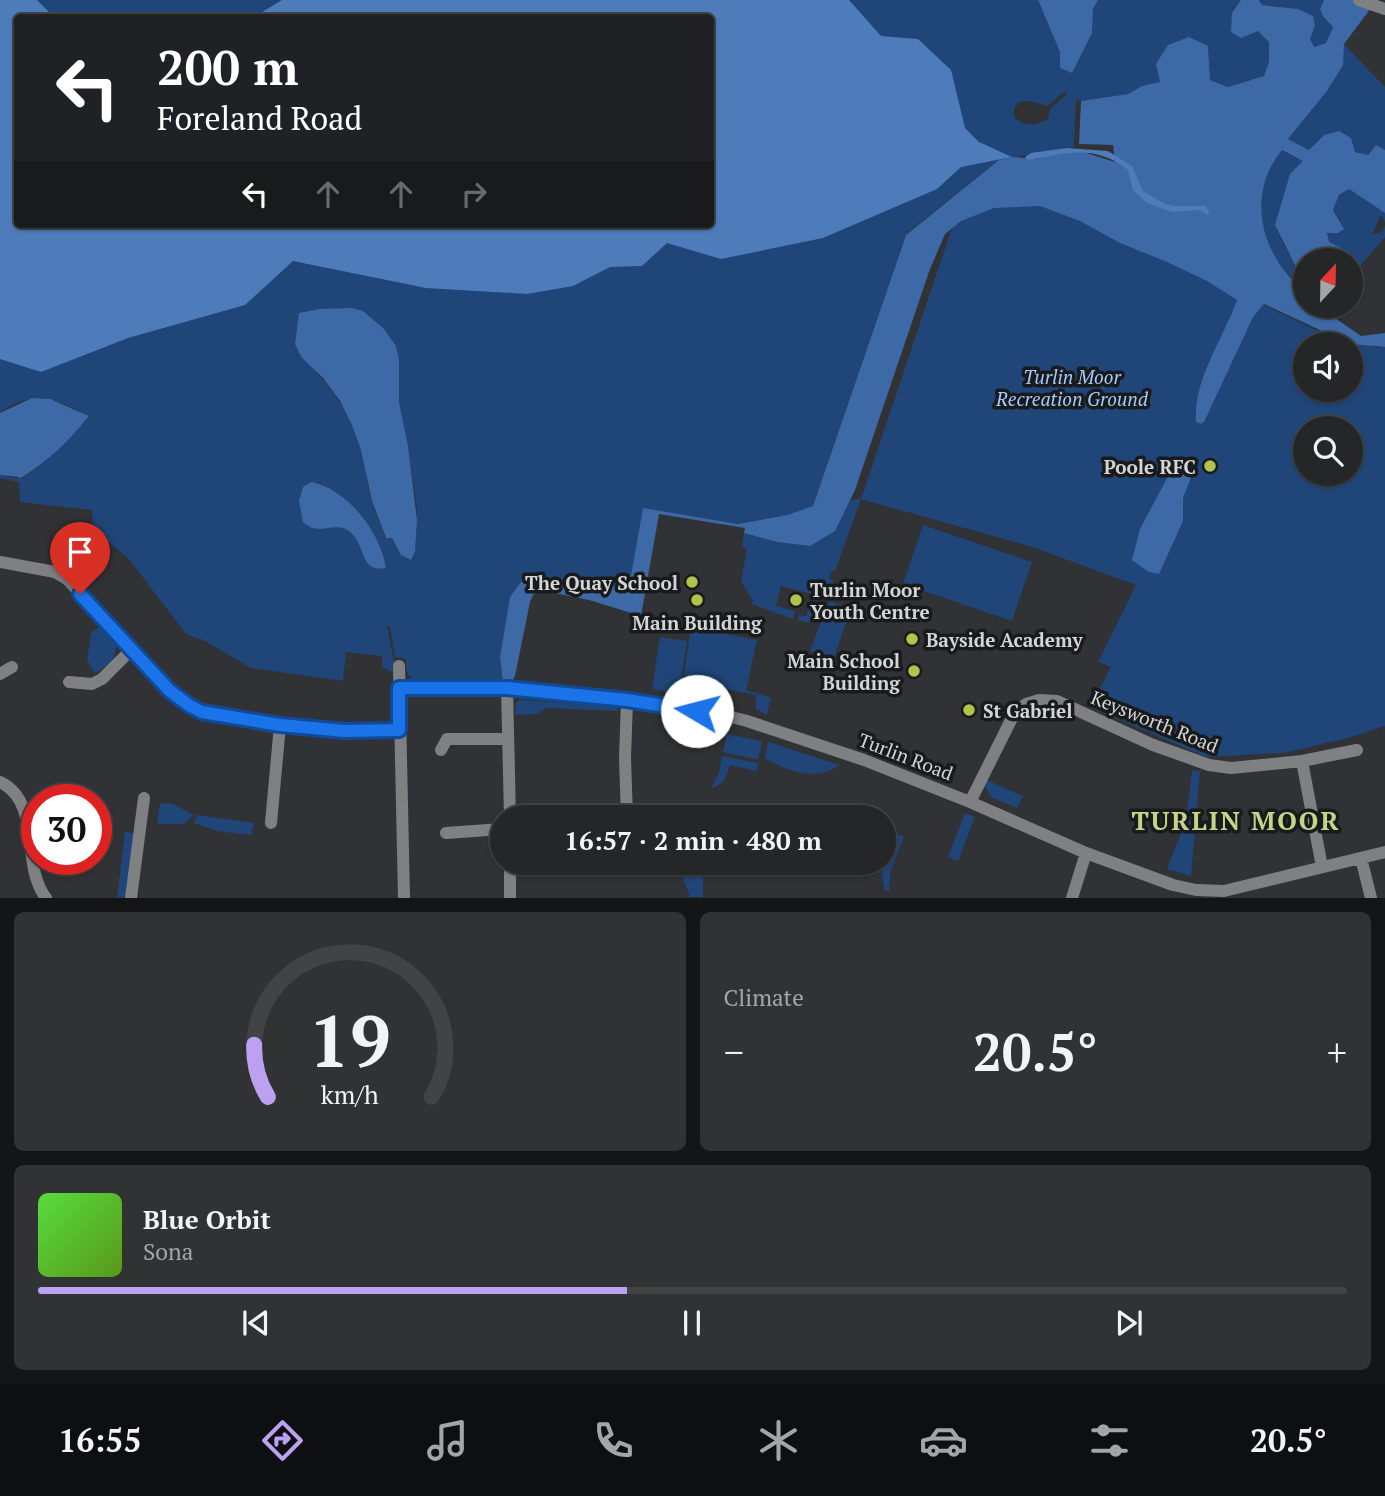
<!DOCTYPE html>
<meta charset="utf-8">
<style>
body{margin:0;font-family:"PT Serif",serif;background:#303234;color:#f1f3f6;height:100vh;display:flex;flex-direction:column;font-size:26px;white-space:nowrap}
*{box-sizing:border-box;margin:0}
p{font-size:23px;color:#a3a5a8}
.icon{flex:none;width:38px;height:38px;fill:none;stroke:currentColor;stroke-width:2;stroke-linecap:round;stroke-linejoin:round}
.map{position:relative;height:898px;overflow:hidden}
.sheet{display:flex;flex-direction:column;gap:14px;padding:14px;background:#141516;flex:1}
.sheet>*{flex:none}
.banner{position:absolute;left:14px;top:14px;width:700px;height:214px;border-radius:7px;box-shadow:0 2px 5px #0004,0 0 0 2px #414345;background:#202124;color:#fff;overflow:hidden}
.needle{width:46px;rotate:22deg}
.tools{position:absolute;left:1293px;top:248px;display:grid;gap:14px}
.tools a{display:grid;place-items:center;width:70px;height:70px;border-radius:50%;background:#242628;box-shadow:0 2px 5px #0004,0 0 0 2px #414345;font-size:35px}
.speed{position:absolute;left:21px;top:784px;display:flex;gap:14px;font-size:35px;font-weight:700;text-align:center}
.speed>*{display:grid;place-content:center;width:91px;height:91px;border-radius:50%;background:#242628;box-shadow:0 2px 5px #0004,0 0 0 2px #414345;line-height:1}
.speed .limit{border:10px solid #d22;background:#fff;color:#111}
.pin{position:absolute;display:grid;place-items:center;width:60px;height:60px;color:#fff;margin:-72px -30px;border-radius:50% 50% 50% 0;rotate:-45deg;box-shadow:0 0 7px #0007}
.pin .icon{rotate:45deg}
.me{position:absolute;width:77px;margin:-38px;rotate:278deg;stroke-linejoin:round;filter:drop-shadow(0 0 5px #0008)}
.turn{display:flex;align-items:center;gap:24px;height:147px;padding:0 28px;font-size:32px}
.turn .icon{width:91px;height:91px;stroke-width:2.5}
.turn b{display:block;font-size:49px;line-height:60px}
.lanes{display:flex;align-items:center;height:66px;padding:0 28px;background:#0003;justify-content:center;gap:35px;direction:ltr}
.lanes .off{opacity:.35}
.big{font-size:52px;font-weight:600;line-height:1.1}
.sheet .widget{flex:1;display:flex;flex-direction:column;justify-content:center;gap:10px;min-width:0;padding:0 24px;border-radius:10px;background:#303234}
.sheet .dial{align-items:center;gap:0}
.dial svg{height:182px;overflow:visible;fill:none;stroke:#414345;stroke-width:7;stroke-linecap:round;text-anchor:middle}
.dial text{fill:#f1f3f6;stroke:none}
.song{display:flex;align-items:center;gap:21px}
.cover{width:84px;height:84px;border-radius:10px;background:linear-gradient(135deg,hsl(110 70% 55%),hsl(90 70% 35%))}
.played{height:7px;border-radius:4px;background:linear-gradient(90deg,#bca0f2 45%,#414345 45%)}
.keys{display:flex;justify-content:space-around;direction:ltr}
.heat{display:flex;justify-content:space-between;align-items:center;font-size:38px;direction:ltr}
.sheet .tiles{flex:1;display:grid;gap:14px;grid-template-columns:1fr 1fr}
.widget:last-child{grid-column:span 2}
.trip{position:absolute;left:490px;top:805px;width:406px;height:70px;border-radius:35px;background:#242628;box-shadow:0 2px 5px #0004,0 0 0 2px #414345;font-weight:600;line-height:70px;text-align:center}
.tabs{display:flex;height:112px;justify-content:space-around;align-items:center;background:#0e0f10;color:#a3a5a8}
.tabs .icon{width:49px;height:49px}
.tabs .selected{color:#bca0f2}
.tabs b{font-size:32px;color:#f1f3f6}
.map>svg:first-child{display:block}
.green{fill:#204578;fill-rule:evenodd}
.forest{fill:#3d69a7;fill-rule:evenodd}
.water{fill:#4e7bba}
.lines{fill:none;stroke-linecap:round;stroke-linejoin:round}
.minor{stroke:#7f8081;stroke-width:12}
.route-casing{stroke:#114b97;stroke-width:18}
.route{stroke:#1a73e8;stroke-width:12}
.poi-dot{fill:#b3c24b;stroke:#191a1b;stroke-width:2.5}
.labels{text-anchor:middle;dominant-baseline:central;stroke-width:7;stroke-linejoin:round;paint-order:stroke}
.park-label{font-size:19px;font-style:italic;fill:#a5cafe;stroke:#191a1b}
.poi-label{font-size:19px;font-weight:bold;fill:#d4d5d7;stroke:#191a1b;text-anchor:end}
.street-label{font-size:19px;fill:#d4d5d7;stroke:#191a1b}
.district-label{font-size:26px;font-weight:bold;letter-spacing:2px;fill:#c7d487;stroke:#191a1b}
</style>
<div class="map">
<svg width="1385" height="898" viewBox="0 0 1385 898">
<rect width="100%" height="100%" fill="#303235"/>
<path class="green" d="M 0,0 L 1038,0 L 1060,52 L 1060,68 L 1072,73 L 1092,33 L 1093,9 L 1098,0 L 1241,0 L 1232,13 L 1258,31 L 1269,42 L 1269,62 L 1264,76 L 1228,87 L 1210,80 L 1208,46 L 1161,82 L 1142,86 L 1128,94 L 1081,101 L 1076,99 L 1074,147 L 999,160 L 906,234 L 813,506 L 787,515 L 738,524 L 643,509 L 631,575 L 615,586 L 591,589 L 535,579 L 500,657 L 503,682 L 422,682 C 407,679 406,673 406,659 L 395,657 L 390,627 L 387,626 L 394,662 L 392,672 L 382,667 L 382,656 L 346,652 L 343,681 L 251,668 L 207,642 L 186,634 L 129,559 L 93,529 L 92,510 L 20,502 L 19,482 L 0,478 L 0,475 L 20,479 C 49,461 67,443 88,416 C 58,399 31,389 0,413 L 0,217 L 18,224 L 710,224 L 710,18 L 18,18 ZM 1064,92 L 1067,94 L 1050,109 L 1048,119 C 1035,126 1025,127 1014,117 L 1014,108 L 1019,102 L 1030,101 L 1047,106 ZM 302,358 L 399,360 L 399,402 L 408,446 L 417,510 L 415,551 L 401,555 L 392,538 L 385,537 C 381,525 376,514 372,502 C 367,484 366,466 361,448 C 350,412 329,383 302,358 ZM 316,482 C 351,500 379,528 386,568 L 365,560 C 358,540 352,525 329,527 Z
M 1259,0 L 1324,0 L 1320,9 L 1323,16 L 1333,26 L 1326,43 L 1313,47 L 1310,39 L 1315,26 L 1279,6 L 1262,5 Z
M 1344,44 L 1385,87 L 1385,150 L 1376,145 L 1368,155 L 1354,152 L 1324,135 L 1309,150 L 1288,139 L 1327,91 L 1342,65 Z
M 1281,150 L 1303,161 L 1275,225 C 1283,246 1299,267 1303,289 C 1260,253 1246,196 1281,150 Z
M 1349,189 L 1385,213 L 1385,222 L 1381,215 L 1372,234 C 1380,234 1383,232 1385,225 L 1385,237 L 1360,266 L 1349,252 L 1329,242 L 1327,233 L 1338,233 L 1340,220 L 1333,210 L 1339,195 Z
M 1024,190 L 1314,329 L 1378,348 L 1385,347 L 1385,726 L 1348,738 L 1284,753 L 1206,757 L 1090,707 L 1111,667 L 1098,662 L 1136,585 L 1032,547 L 861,499 L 835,571 L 832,570 L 829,579 L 834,581 L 828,600 L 822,598 L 813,611 L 809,623 L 798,620 L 799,615 L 806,616 L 809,605 L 813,606 L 816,595 L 781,586 L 776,606 L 795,611 L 793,619 L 752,604 L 753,601 L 741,581 L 747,549 L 742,547 L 744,533 L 777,542 L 810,546 L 850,500 L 861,499 L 955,219 ZM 1306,345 L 1351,345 L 1351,390 L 1306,390 ZM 1306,429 L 1351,429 L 1351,474 L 1306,474 Z
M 923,525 L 1032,562 L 1012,621 L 903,584 Z
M 829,601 L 851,609 L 833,660 L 810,651 Z
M 100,626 L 117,644 L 113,661 L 95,674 L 87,661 L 91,633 Z
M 691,627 L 757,640 L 746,690 L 771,698 L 767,715 L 756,709 L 756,695 L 697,683 L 691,694 L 681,695 Z
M 660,637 L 687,641 L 679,694 L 652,689 Z
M 520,700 L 616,707 L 618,711 L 546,708 L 537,714 L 515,715 L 516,703 Z
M 727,734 L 762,741 L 758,760 L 723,752 Z
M 768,742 L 839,765 C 819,782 785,771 765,758 Z
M 722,756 L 758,763 L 756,771 L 730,765 C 726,778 724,784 711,788 L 719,773 Z
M 1192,770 L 1200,771 L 1191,876 L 1167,869 L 1186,820 Z
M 987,780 L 1023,796 L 1017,808 L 991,797 L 985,786 Z
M 160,803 L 173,804 L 194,815 L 184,824 L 157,824 Z
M 965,813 L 975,817 L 958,861 L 948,857 Z
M 197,815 L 254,823 L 251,835 L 217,831 L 194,823 Z
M 884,828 L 904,837 L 889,875 L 891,877 L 889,883 L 890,890 L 887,891 L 884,889 L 881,863 L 884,863 Z
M 125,832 L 134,833 L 126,897 L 117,898 Z
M 677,863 L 703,863 L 703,897 L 690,897 Z"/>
<path class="forest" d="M 1038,0 L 1098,0 L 1093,9 L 1092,33 L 1072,73 L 1060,68 L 1060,52 Z
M 1241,0 L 1259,0 L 1262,5 L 1298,9 L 1313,16 L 1315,26 L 1310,39 L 1314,47 L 1326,43 L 1333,27 L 1323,16 L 1320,9 L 1324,0 L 1359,0 L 1374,4 L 1344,44 L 1343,65 L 1327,91 L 1288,139 L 1309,150 L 1324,135 L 1339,131 L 1351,138 L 1355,152 L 1368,155 L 1376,145 L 1385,150 L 1385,213 L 1349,189 L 1339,195 L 1333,210 L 1344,229 L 1338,233 L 1327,233 L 1329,242 L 1349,252 L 1360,266 L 1351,278 L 1351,261 L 1306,261 L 1306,306 L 1328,306 L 1325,311 L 1361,336 L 1385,333 L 1385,347 L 1350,344 L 1264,304 L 1253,317 L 1204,422 L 1201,424 L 1196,422 C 1193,379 1223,340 1237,300 L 1207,281 L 1167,262 L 1120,243 L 1080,221 L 1040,206 L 994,208 L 961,221 L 945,234 L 930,269 L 855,490 L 835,531 L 810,546 L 777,542 L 744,533 L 745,528 L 659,514 L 641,616 L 589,600 L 539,590 L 533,595 L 530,602 L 515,676 L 512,681 L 503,682 L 500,657 L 510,597 L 521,582 C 552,575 587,599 617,585 C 621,583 626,578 631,575 L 643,508 L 738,524 L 787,515 L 813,506 L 906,235 L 999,160 L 1012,157 L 1036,159 L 1049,154 L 1080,151 L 1115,162 L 1113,145 L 1079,144 L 1081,101 L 1128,94 L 1142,86 L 1160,82 L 1156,64 L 1168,45 L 1189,37 L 1208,46 L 1210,80 L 1228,87 L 1264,76 L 1269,62 L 1269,42 L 1258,31 L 1241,38 L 1231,32 L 1232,13 ZM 1282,150 L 1303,161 L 1290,174 L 1275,225 L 1300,275 L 1302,289 C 1260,253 1246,194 1282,150 Z
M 352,308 L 363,311 L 384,329 L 396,346 L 399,360 L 399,402 L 408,446 L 417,520 L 415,551 L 411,560 L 401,555 L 392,538 L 386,538 L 372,501 L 361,450 L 352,425 L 340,401 L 323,378 L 302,358 L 295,344 L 299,313 L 320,309 Z
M 32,398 L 50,399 L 89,416 C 66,444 50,460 19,479 L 19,477 L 0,475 L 0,413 Z
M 1173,467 L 1192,475 L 1183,498 L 1183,521 L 1159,574 L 1149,572 L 1132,560 L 1140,529 Z
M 312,482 C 348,490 381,533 386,568 C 359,573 366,545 350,532 C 335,519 319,538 303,522 L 299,501 L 303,487 Z"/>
<path class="water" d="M 0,0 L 37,0 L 54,17 L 18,18 L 18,224 L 710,224 L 710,18 L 254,17 L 282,0 L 849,0 L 881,36 L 918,39 L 951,70 L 965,128 L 979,142 L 1012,157 L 961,167 L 937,189 L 823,238 L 721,259 L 667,243 L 642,266 L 610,267 L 573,286 L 527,294 L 426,288 L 293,261 L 245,305 L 128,338 L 41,372 L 0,359 Z
M 1067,148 L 1108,151 L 1132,166 L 1143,191 L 1165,204 L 1173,206 L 1206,206 L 1210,214 L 1207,215 L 1200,210 L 1172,212 L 1147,203 L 1133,190 L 1128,170 C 1093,143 1066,154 1028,160 L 1025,157 L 1031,153 Z"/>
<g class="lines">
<path class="minor" d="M 1359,0 L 1385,9
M 0,562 L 55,572 L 67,579 L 170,691 L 190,706 L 202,712 L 280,725 L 345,731 L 399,730
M 399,666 L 404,898
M 0,674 L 12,667
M 69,682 L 92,684 L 102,679 L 132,649
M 399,688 L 507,688 L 627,700 L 716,713 L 747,721 L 864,760 L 970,802 L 1086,853 L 1173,885 L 1196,890 L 1224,891 L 1385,852
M 507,688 L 510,817
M 627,700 L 625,758 L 627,817
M 441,750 L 447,739 L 506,739
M 1302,761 L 1322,867
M 0,782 C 43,803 20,865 46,898
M 970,802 L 1015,712 L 1026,704 L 1039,700 L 1057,701 L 1153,745 L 1209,765 L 1231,768 L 1302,761 L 1357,750
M 271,823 L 280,725
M 446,833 L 502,829
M 1361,858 L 1371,898
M 131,898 L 144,798
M 510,898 L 510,863
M 1072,898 L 1086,853"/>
</g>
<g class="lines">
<defs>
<path id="route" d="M 80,594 L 170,691 L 190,706 L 202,712 L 280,725 L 345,731 L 399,730 L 399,688 L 507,688 L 627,700 L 697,711"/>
</defs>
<use href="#route" class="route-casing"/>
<use href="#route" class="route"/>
</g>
<g class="poi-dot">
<circle cx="1210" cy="466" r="7"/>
<circle cx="692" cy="582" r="7"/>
<circle cx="697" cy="600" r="7"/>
<circle cx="796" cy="600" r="7"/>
<circle cx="912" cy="639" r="7"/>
<circle cx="914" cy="671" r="7"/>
<circle cx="969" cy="710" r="7"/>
</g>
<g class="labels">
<g class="park-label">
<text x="1072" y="376">Turlin Moor<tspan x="1072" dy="22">Recreation Ground</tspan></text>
</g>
<g class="poi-label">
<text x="1196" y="466">Poole RFC</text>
<text x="678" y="582">The Quay School</text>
<text x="810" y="589" text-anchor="start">Turlin Moor<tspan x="810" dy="22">Youth Centre</tspan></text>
<text x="697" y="622" text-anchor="middle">Main Building</text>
<text x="926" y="639" text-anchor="start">Bayside Academy</text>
<text x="900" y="660">Main School<tspan x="900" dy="22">Building</tspan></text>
<text x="983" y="710" text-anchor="start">St Gabriel</text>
</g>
<g class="street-label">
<text transform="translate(1155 721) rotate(22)">Keysworth Road</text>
<text transform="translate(906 756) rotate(21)">Turlin Road</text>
</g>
<g class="district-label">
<text x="1236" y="820">TURLIN MOOR</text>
</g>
</g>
</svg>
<div class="tools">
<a><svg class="needle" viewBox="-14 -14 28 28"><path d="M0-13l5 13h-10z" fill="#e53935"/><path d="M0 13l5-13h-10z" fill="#a3a5a8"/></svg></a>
<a><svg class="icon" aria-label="sound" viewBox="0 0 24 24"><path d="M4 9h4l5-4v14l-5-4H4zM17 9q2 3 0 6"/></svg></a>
<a><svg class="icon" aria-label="search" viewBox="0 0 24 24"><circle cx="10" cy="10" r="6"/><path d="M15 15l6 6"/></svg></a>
</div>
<div class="speed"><div class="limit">30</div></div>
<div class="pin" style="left:80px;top:594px;background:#d93025"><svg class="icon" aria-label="arrive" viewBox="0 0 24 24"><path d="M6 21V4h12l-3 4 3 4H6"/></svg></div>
<svg class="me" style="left:697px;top:711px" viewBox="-20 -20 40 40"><circle r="19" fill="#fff"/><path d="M0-13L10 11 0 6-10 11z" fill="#1a73e8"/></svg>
<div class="trip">16:57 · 2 min · 480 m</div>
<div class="banner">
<div class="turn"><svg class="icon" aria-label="left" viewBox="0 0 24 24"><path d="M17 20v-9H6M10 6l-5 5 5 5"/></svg><div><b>200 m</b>Foreland Road</div></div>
<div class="lanes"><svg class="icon" aria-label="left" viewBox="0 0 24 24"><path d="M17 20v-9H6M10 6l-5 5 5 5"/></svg><svg class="icon off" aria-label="ahead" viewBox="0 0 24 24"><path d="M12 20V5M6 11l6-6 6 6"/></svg><svg class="icon off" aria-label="ahead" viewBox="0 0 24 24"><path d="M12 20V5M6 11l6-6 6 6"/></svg><svg class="icon off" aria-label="right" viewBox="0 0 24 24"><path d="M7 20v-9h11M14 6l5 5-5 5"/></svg></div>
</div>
</div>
<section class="sheet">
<div class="tiles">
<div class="widget dial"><svg viewBox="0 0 100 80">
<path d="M14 69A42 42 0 1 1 86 69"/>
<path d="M14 69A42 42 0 0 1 8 46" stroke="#bca0f2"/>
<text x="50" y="56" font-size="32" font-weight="700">19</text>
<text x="50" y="72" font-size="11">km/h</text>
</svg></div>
<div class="widget"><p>Climate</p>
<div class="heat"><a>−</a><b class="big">20.5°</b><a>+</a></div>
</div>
<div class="widget">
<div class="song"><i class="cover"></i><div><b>Blue Orbit</b><p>Sona</p></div></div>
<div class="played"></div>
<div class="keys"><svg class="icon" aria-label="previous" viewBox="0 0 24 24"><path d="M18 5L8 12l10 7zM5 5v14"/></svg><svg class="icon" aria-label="pause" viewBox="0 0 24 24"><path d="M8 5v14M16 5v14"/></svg><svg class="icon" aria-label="next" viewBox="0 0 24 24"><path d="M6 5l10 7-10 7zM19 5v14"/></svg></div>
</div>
</div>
</section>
<nav class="tabs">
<b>16:55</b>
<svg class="icon selected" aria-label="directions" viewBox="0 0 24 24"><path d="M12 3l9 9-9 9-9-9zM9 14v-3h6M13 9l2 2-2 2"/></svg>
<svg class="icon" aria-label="music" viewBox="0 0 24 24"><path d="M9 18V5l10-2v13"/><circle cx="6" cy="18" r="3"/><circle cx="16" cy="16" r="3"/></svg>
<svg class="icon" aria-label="phone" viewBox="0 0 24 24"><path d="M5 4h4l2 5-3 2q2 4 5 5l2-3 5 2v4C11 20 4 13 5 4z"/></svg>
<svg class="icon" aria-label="climate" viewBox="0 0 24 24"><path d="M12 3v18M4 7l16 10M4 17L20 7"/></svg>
<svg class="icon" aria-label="car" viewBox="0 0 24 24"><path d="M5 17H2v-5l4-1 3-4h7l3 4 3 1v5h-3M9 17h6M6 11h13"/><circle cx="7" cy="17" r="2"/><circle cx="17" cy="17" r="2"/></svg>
<svg class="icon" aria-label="filters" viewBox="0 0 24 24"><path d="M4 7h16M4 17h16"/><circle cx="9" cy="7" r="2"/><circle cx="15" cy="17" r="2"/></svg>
<b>20.5°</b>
</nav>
